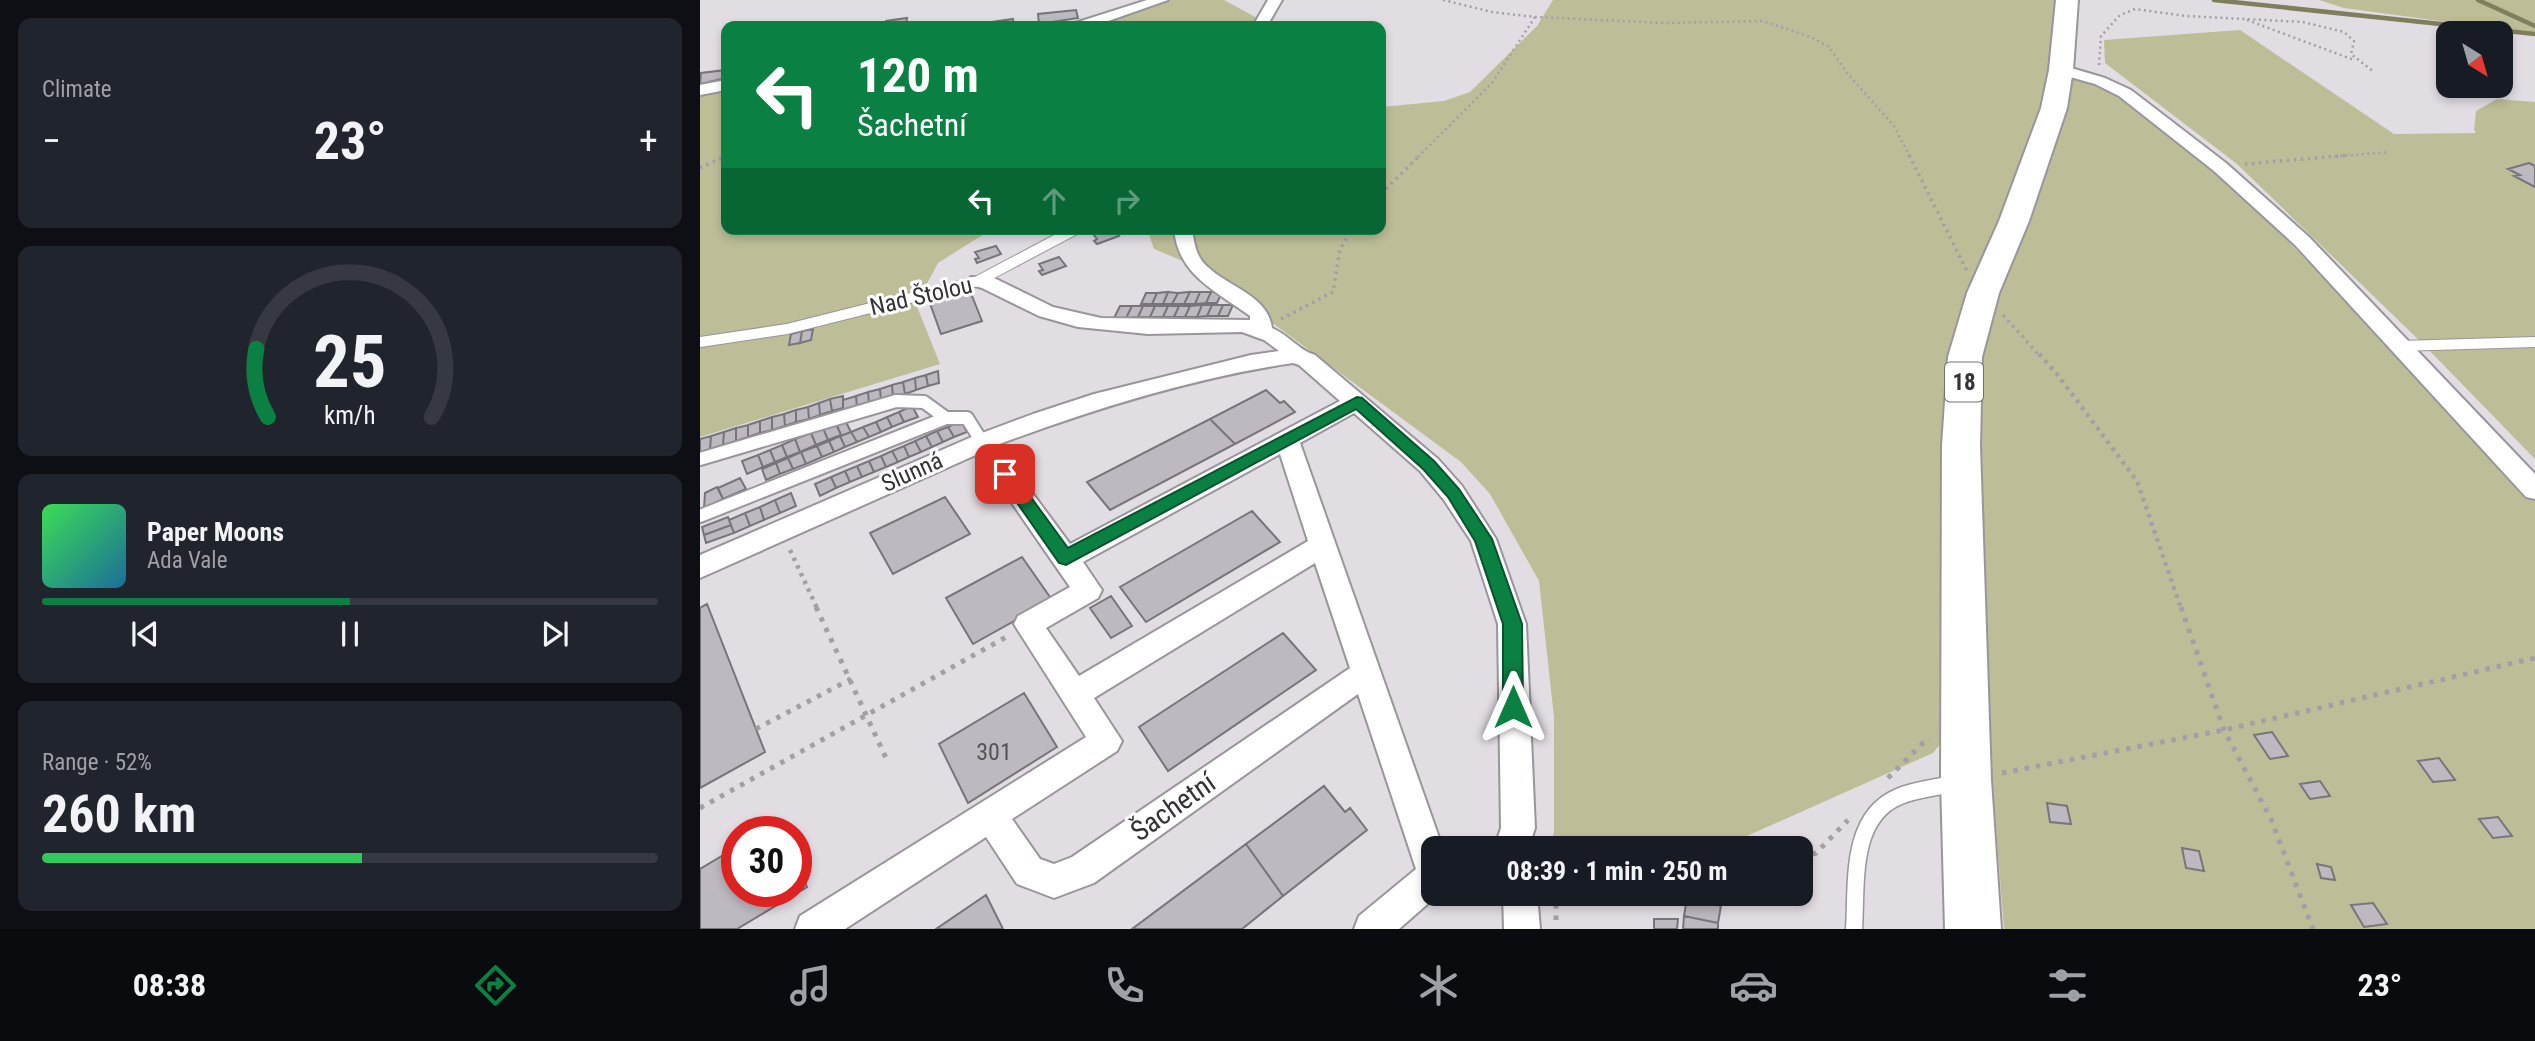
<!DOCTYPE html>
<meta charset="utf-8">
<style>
body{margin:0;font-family:"Roboto Condensed",sans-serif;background:#20242c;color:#f1f3f6;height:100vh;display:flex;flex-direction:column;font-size:26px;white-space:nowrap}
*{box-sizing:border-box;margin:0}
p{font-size:23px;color:#9ea1a6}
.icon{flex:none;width:38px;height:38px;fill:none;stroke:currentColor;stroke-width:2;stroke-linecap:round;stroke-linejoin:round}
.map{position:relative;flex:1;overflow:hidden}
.panel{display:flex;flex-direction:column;gap:18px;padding:18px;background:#0d0f14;width:700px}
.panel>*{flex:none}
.guide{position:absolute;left:21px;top:21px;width:665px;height:214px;border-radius:14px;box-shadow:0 4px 10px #0003;background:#0b8043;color:#fff;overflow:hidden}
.needle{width:46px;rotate:143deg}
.fabs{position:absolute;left:1736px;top:21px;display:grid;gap:14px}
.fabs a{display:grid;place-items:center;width:77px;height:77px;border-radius:14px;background:#171b24;box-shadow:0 4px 10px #0003;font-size:35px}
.speed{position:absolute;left:21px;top:816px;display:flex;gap:14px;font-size:35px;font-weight:700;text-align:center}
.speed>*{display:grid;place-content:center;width:91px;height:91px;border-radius:50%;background:#171b24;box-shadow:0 4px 10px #0003;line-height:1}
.speed .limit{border:10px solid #d22;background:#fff;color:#111}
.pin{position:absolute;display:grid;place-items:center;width:60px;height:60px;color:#fff;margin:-30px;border-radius:14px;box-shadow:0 4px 10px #0006}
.me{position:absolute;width:77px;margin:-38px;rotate:0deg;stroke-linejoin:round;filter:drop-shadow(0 0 5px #0008)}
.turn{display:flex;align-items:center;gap:24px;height:147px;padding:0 21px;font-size:32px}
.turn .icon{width:91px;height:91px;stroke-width:2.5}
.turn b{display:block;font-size:49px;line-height:60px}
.lanes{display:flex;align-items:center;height:66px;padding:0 21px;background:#0003;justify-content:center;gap:35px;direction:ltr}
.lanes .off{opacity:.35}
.big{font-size:52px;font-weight:700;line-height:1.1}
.panel .card{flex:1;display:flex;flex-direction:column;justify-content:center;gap:10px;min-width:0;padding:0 24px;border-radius:14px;background:#20242c}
.panel .dial{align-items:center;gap:0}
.dial svg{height:182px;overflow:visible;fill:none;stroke:#363941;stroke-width:7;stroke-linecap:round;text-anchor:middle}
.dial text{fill:#f1f3f6;stroke:none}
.song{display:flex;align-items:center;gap:21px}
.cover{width:84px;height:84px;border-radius:10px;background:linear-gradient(135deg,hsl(130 70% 55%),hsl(200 70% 35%))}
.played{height:7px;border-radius:4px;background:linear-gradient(90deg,#0b8043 50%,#363941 50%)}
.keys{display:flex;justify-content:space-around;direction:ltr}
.heat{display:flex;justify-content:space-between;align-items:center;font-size:38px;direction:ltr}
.charge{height:10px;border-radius:5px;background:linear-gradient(90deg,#34c759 52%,#363941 0)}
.trip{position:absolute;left:721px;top:836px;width:392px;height:70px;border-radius:14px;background:#171b24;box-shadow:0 4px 10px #0003;font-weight:700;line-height:70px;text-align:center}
.dock{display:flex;height:112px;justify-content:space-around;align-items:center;background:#090b0e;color:#9ea1a6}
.dock .icon{width:49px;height:49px}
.dock .on{color:#0b8043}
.dock b{font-size:32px;color:#f1f3f6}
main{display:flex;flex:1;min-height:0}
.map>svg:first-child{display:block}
.green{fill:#bdbe98}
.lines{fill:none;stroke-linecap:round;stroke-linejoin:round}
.stream{stroke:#7f7e5d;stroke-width:4.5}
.building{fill:#beb9c0;stroke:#78747a;stroke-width:2}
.lane-far2-casing{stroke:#99959b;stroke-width:12}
.lane-far1-casing{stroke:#99959b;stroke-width:16}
.lane-casing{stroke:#99959b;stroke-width:19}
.street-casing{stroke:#99959b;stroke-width:4}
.primary-casing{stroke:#99959b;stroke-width:4}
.path-far3{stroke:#a39fa4;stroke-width:2.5;stroke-dasharray:2 3.5;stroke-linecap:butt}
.path-far2{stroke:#a39fa4;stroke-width:3.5;stroke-dasharray:2.5 4.5;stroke-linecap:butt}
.path-far1{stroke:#a39fa4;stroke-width:4.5;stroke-dasharray:3.5 5;stroke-linecap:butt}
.path{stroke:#a39fa4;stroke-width:5;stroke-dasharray:4.5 7;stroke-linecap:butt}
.lane-far2{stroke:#fff;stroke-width:10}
.lane-far1{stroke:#fff;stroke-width:12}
.lane{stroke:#fff;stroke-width:16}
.street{fill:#fff;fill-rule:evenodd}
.primary{fill:#fff;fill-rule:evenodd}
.route{fill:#0b8043;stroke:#07532c;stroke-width:2}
.labels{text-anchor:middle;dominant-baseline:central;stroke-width:6;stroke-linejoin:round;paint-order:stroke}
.shield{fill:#fff;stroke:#717071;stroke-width:2}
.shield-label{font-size:23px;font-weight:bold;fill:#343234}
.street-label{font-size:24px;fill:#343234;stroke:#fff}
.near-number-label{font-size:24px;fill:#565457}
.near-street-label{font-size:28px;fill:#343234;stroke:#fff}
</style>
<main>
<section class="panel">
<div class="card"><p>Climate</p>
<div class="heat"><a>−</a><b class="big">23°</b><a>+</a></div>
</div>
<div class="card dial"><svg viewBox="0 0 100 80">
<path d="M14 69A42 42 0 1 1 86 69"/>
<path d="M14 69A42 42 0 0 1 9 39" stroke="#0b8043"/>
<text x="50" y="56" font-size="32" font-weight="700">25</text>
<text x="50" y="72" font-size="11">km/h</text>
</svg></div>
<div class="card">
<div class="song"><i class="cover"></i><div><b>Paper Moons</b><p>Ada Vale</p></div></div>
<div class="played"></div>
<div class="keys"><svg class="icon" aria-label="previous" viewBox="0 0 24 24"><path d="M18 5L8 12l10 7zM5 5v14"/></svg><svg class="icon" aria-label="pause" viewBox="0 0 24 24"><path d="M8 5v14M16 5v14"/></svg><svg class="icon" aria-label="next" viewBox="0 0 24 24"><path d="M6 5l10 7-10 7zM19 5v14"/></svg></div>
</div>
<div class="card"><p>Range · 52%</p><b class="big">260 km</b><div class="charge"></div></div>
</section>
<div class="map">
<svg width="1835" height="929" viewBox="0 0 1835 929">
<rect width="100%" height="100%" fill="#e2dde3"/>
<path class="green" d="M 468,0 L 524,0 L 557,18 L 553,26 L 410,26 L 413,18 Z
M 853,0 L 1362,0 L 1346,100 L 1271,295 L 1255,726 L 1233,753 L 1018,849 L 848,849 L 854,832 L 854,717 L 839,581 L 790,494 L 761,462 L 495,266 L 454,249 L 447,229 L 681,229 L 681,107 L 744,101 L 770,92 L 837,26 Z
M 1619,0 L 1835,0 L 1835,34 L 1644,8 Z
M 1540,30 L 1694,134 L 1776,133 L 1774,130 L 1776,111 L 1797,99 L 1835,102 L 1835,459 L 1723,344 L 1537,164 L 1405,63 L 1404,40 Z
M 1370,78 L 1386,79 L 1432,101 L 1568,220 L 1835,500 L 1835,929 L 1304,929 L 1291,767 L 1279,478 L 1277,369 L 1290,308 L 1353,156 Z
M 26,89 L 26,229 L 292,229 L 238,263 L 216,304 L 240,364 L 0,437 L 0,94 Z"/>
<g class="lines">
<path class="stream" d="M 1514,0 L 1835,34
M 1778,0 L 1835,26"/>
</g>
<path class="building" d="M 376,10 L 378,18 L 339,24 L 338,14 Z
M 207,18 L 206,26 L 185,26 L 186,21 Z
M 313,19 L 314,25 L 282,26 L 285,23 Z
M 26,70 L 26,78 L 0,84 L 1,73 Z
M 1829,163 L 1835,166 L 1835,187 L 1814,176 L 1820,175 L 1808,169 Z
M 407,229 L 414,229 L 419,236 L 397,244 L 394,241 L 397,239 L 393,234 Z
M 296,246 L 301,254 L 277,263 L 275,259 L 279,258 L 275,252 Z
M 359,257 L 366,266 L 342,275 L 339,271 L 343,270 L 339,264 Z
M 268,286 L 282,321 L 241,334 L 228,298 Z
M 468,292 L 463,304 L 452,304 L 457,293 Z
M 468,292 L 478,293 L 472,304 L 463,304 Z
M 490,292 L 484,304 L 472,304 L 478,293 Z
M 490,292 L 500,292 L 495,304 L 484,304 Z
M 500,292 L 511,292 L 506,303 L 495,304 Z
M 511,292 L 522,292 L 517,303 L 506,303 Z
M 446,293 L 457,293 L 452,304 L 441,304 Z
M 502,305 L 512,305 L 507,316 L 497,317 Z
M 502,305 L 497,317 L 485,317 L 490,306 Z
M 512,305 L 523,305 L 518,316 L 507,316 Z
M 523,305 L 533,305 L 528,316 L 518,316 Z
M 420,306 L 432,306 L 426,318 L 414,318 Z
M 432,306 L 443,306 L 438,317 L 426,318 Z
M 443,306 L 455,306 L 450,317 L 438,317 Z
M 455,306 L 468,306 L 463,317 L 450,317 Z
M 468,306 L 479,306 L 474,317 L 463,317 Z
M 479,306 L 490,306 L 485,317 L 474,317 Z
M 113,329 L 111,340 L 100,343 L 102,331 Z
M 102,331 L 100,343 L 89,345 L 91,334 Z
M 238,371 L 239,383 L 228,386 L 226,375 Z
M 226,375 L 228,386 L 216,390 L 215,378 Z
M 215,378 L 216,390 L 205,394 L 203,382 Z
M 203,382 L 205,394 L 193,397 L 192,385 Z
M 192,385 L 193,397 L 181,401 L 180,389 Z
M 180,389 L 181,401 L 169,404 L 168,392 Z
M 566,390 L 580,403 L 584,401 L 595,412 L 535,444 L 510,419 Z
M 168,392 L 169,404 L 157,408 L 156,396 Z
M 143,396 L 143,408 L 132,411 L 130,399 Z
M 156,396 L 157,408 L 143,412 L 143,400 Z
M 130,399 L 132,411 L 120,415 L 119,403 Z
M 119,403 L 120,415 L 109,419 L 108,407 Z
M 212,406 L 218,417 L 204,422 L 199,412 Z
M 108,407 L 109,419 L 96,422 L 96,410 Z
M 96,410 L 96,422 L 85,426 L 84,414 Z
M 199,412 L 204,422 L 192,427 L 187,417 Z
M 84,414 L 85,426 L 72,430 L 72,417 Z
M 72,417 L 72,430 L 60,433 L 60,421 Z
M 187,417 L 192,427 L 181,432 L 176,422 Z
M 510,419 L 535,444 L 410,510 L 387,482 Z
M 145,420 L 151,432 L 138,437 L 141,435 L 136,424 Z
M 60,421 L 60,433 L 48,437 L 48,425 Z
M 261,421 L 267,432 L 254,437 L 248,427 Z
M 176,422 L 181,432 L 169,437 L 163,427 Z
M 136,423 L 141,435 L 128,440 L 123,428 Z
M 48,425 L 48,437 L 36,441 L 36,428 Z
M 163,427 L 169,437 L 157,442 L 151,432 Z
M 248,427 L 254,437 L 243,442 L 237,431 Z
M 36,428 L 36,441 L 23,445 L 24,432 Z
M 123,428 L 128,440 L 116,445 L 111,433 Z
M 237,431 L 243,442 L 232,447 L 226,436 Z
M 24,432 L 23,445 L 10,449 L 11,436 Z
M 151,432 L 157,442 L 145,447 L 140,436 Z
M 111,433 L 116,445 L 100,452 L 95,439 Z
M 11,436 L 10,449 L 0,452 L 0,439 Z
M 140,436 L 145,447 L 134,452 L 129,441 Z
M 226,436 L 232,447 L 221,452 L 215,441 Z
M 95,439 L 100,452 L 87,457 L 82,445 Z
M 129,441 L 134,452 L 122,457 L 117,446 Z
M 215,441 L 221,452 L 209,457 L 204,446 Z
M 82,445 L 87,457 L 75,462 L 70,450 Z
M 117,446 L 122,457 L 106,464 L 101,452 Z
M 204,446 L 209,457 L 198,462 L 192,451 Z
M 70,450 L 75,462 L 63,467 L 58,455 Z
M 192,451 L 198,462 L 186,467 L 181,456 Z
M 101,452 L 106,464 L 93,469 L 88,458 Z
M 58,455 L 63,467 L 47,474 L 42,461 Z
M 181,456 L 186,467 L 174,472 L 169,461 Z
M 88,458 L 93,469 L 80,474 L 76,463 Z
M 169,461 L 174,472 L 162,477 L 157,466 Z
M 76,463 L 80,474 L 66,480 L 62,469 Z
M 157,466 L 162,477 L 150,482 L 145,471 Z
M 145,471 L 150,482 L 136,488 L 131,477 Z
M 131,477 L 136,488 L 120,496 L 115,484 Z
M 40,478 L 46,489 L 23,499 L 18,488 Z
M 17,487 L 23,499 L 4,509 L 5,493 Z
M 91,493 L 96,506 L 80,513 L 75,500 Z
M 245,497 L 270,534 L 193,574 L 170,533 Z
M 75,500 L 80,513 L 64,520 L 60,507 Z
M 60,507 L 64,520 L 50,526 L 45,513 Z
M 552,511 L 580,542 L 446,622 L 420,587 Z
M 45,513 L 50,526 L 34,533 L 29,520 Z
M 28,517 L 31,525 L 4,535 L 2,527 Z
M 31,525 L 34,533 L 6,543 L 4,535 Z
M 322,557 L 352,600 L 273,644 L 246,598 Z
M 411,596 L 432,626 L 411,638 L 390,608 Z
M 7,604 L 65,752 L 0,788 L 0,608 Z
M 583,633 L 616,670 L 468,771 L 439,727 Z
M 324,693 L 357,747 L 268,803 L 239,744 Z
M 1572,732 L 1588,756 L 1570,759 L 1554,735 Z
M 1739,758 L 1755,780 L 1733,782 L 1718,761 Z
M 1620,781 L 1630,796 L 1610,799 L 1600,784 Z
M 624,786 L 645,812 L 650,808 L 667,830 L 583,896 L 546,844 Z
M 1347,803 L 1367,806 L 1371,824 L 1350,822 Z
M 1798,817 L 1812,836 L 1793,838 L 1779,819 Z
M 82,820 L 86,831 L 64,831 Z
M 546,844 L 583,896 L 542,929 L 432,929 Z
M 37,847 L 37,891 L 96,891 L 96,859 L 107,887 L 37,929 L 0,929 L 0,869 Z
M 1482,848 L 1499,851 L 1504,871 L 1486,868 Z
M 1617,864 L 1631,867 L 1635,880 L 1621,878 Z
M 286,895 L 303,929 L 236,929 Z
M 987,898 L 1021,906 L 1018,923 L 984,916 Z
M 1673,903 L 1687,924 L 1664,927 L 1651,905 Z
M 984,916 L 1018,923 L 1018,929 L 983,929 Z
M 954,919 L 978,919 L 977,929 L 954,929 Z"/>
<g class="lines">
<defs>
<path id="lane-far2" d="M 0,342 L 87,329 L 278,281 L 376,229
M 1699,346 L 1835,342"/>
<path id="lane-far1" d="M 0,459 L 196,401 L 224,402 L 246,418
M 0,516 L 246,418 L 267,418 L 282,442"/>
<path id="lane" d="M 1154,929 C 1157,885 1149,818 1198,797 C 1215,789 1237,788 1256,783"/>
<path id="street" d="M 447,0 L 468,0 L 394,26 L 373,26 L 375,23 Z
M 568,0 L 582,0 L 567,26 L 553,26 Z
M 1361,65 L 1405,78 L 1431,90 L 1526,163 L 1609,237 L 1835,474 L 1835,499 L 1826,497 L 1595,245 L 1514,171 L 1419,96 L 1395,84 L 1356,73 L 1353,70 L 1356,67 Z
M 26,80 L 26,90 L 0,95 L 0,85 Z
M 474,229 L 492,229 C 494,241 495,251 502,261 C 522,286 568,293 572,328 C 589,335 598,350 615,355 L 738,459 L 762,486 L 796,539 L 826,624 L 835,828 L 828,849 L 794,849 L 801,828 L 798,624 L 771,541 L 744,500 L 720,471 L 654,413 L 600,443 L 743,849 L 733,849 L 733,894 L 739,894 L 699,929 L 654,929 L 659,916 L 716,869 L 658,694 L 394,883 L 354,898 L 317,884 L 286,837 L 145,929 L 95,929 L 100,916 L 386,737 L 314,624 L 318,616 L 370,587 L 278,454 L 0,578 L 0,555 L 274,436 L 333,414 L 394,394 L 551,355 L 579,351 L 564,340 L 542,332 L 448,334 L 378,327 L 339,316 L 282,288 L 271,285 L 268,281 L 271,277 L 294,278 L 353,307 L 401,318 L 550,320 L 550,316 C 516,291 478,275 474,229 ZM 593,363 L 599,365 L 640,401 L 370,544 L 297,445 C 393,409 492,378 593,363 ZM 580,454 L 608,541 L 379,676 L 346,628 L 398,598 L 402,590 L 383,562 ZM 615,563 L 650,668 L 372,857 L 354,864 L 340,859 L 312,819 L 417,751 L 422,741 L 394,698 Z
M 803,894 L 837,894 L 840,929 L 804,929 Z"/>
<path id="primary" d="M 1356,0 L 1378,0 L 1373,70 L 1367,108 L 1329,221 L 1299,293 L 1282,357 L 1280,446 L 1291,780 L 1301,929 L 1245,929 L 1241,780 L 1242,446 L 1248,357 L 1267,293 L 1299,221 L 1341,108 L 1349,70 Z"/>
</defs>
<use href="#lane-far2" class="lane-far2-casing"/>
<use href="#lane-far1" class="lane-far1-casing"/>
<use href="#lane" class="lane-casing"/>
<use href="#street" class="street-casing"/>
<use href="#primary" class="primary-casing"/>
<path class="path-far3" d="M 743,0 L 792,12 L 835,17 L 964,23 L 1063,21 L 1111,37 L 1129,47 L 1147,73 L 1194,126 L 1210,157
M 1547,20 L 1654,60
M 1399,65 L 1401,36 L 1420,15 L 1435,9 L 1486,16 L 1603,22 L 1644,32 L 1654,41 L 1651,54 L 1674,72
M 718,157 L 792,83 L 835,17
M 1629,157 L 1689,152"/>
<path class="path-far2" d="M 1209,155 L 1267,271
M 1545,164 L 1650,155
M 0,168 L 26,156
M 681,194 L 720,155
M 1303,315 L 1340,356
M 581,319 L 633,292 L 640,249 L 653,229"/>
<path class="path-far1" d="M 1339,354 L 1357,374 L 1437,481 L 1481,608
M 90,550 L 117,608"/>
<path class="path" d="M 116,607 L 186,758
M 1481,607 L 1524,730 L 1571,819 L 1613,929
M 56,729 L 151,679
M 1302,773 L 1524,730 L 1835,658
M 1188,778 L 1226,740 L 1230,741
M 0,808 L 308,636
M 1101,857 L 1116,853 L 1148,820
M 856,920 L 856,900 L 942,898 L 958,894"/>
<use href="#lane-far2" class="lane-far2"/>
<use href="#lane-far1" class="lane-far1"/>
<use href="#lane" class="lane"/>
<use href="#street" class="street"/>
<use href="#primary" class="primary"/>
</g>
<path class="route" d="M 657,397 L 662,398 L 734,461 L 759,489 L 792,539 L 822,624 L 823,707 L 820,713 L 813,716 L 806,713 L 803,707 L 803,624 L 775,541 L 748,497 L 723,469 L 656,409 L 366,565 L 359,563 L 297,474 L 305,469 L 311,470 L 368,548 Z"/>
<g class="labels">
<rect class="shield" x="1245" y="362.5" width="38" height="39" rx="5"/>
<g class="shield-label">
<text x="1264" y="382">18</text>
</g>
<g class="street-label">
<text transform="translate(221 296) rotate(-13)">Nad Štolou</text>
<text transform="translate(212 472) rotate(-24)">Slunná</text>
</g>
<g class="near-number-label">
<text x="294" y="752">301</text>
</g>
<g class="near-street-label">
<text transform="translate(473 807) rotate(-35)">Šachetní</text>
</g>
</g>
</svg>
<div class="fabs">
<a><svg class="needle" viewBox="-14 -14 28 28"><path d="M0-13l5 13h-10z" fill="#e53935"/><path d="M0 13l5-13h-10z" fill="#9ea1a6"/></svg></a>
</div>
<div class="speed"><div class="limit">30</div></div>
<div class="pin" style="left:305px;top:474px;background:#d93025"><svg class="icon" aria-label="arrive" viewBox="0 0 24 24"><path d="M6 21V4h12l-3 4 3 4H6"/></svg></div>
<svg class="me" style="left:813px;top:707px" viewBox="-20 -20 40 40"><path d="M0-17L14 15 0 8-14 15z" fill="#0b8043" stroke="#fff" stroke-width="4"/></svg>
<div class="trip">08:39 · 1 min · 250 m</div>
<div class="guide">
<div class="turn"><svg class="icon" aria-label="left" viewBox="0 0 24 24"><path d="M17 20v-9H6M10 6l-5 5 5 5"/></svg><div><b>120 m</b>Šachetní</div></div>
<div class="lanes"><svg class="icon" aria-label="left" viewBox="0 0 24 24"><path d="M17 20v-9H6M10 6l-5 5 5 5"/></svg><svg class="icon off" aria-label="ahead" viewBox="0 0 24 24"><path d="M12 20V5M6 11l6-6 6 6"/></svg><svg class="icon off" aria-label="right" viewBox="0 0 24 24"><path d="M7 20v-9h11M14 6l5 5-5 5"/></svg></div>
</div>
</div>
</main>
<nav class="dock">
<b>08:38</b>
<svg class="icon on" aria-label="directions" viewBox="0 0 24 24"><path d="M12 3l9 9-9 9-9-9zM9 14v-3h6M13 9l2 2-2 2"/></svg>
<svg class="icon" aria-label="music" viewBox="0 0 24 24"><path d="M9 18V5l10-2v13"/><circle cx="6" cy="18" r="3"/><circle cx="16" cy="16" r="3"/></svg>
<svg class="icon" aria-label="phone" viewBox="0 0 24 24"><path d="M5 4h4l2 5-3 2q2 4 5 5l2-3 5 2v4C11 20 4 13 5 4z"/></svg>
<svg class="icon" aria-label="climate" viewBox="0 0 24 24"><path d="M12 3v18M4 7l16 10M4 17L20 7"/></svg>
<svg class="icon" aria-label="car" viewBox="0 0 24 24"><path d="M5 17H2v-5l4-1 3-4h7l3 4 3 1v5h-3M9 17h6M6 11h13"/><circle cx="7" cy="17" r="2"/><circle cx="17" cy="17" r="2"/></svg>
<svg class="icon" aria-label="filters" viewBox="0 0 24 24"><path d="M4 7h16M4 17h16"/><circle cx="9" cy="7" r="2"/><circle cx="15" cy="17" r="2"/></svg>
<b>23°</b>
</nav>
